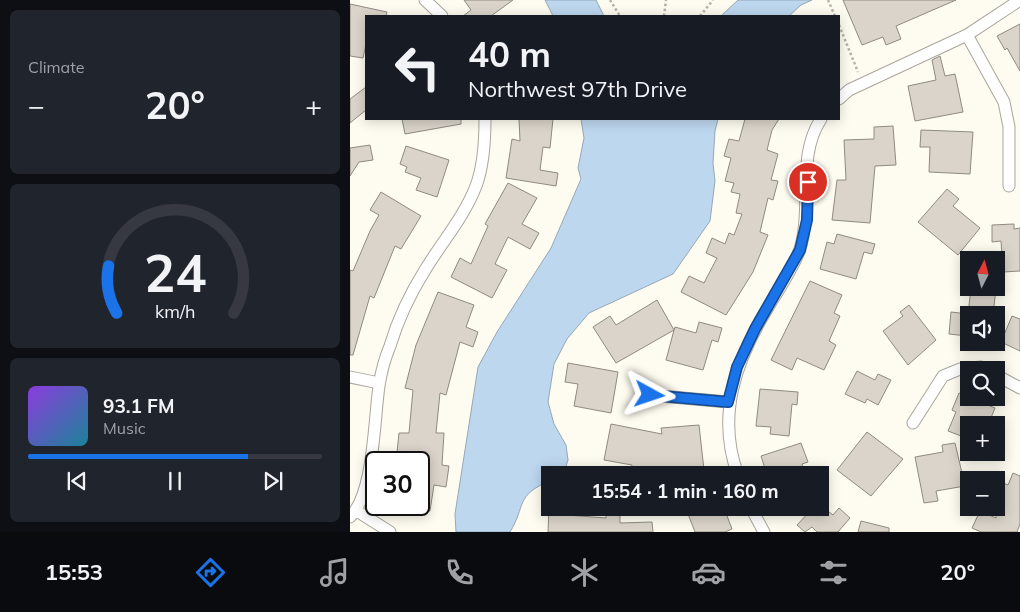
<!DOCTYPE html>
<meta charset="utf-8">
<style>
body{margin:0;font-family:Mulish,sans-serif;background:#20242c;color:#f1f3f6;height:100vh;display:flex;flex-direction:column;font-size:19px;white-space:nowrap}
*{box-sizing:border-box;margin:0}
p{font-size:16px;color:#9ea1a6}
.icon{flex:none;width:28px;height:28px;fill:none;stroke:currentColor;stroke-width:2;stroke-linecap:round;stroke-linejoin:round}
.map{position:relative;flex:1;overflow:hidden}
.sheet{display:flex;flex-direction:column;gap:10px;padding:10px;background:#0d0f14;width:350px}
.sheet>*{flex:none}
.hud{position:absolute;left:15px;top:15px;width:475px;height:105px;border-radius:0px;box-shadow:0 2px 12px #0003;background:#171b24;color:#f1f3f6;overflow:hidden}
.needle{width:32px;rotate:6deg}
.controls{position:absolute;left:610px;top:251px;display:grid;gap:10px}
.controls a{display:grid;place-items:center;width:45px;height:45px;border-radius:0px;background:#171b24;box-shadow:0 2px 12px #0003;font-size:25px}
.speed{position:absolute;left:15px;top:451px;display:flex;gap:10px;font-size:25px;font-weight:700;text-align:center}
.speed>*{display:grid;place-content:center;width:65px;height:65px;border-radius:50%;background:#171b24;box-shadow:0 2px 12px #0003;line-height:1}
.speed .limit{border:2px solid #111;border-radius:8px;background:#fff;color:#111}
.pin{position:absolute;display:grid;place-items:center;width:42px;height:42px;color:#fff;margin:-21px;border:2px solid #fff;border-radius:50%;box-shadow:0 1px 5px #0007}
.me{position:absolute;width:55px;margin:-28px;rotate:95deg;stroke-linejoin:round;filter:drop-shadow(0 0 4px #0008)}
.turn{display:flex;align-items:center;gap:18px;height:105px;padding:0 20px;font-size:22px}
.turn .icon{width:65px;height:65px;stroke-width:2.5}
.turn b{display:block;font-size:35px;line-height:42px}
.big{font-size:38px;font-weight:700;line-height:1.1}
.sheet .tile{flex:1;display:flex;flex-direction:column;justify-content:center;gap:8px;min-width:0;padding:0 18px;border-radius:8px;background:#20242c}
.sheet .dial{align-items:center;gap:0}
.dial svg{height:130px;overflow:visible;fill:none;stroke:#363941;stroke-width:7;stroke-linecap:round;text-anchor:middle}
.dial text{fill:#f1f3f6;stroke:none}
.song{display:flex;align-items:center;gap:15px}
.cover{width:60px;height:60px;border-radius:8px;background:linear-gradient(135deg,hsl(270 70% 55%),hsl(190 70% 35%))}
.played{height:5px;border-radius:2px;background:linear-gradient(90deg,#1a73e8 75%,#363941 75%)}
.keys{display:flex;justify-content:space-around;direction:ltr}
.heat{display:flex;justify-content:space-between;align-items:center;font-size:28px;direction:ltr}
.trip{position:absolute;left:191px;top:466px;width:288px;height:50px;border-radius:0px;background:#171b24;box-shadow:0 2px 12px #0003;font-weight:700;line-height:50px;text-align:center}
.tabs{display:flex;height:80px;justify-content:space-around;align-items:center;background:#090b0e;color:#9ea1a6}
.tabs .icon{width:35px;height:35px}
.tabs .selected{color:#1a73e8}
.tabs b{font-size:22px;color:#f1f3f6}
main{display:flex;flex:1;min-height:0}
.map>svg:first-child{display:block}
.water{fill:#bdd7ef;stroke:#96a7b7}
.building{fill:#dad4ca;stroke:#908a81}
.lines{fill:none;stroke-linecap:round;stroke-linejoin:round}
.street-casing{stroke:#a9a69c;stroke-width:13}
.path{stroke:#b5b2aa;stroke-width:2.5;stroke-dasharray:2.5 2.5;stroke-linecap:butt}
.street{stroke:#fff;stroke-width:11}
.route-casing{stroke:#114b97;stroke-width:12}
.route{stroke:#1a73e8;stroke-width:9}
</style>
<main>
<section class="sheet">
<div class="tile"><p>Climate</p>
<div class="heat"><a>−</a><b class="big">20°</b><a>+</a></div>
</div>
<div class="tile dial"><svg viewBox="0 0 100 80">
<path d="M14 69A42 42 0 1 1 86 69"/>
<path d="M14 69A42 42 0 0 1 9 40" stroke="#1a73e8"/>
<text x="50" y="56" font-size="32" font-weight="700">24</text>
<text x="50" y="72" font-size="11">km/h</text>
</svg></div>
<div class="tile">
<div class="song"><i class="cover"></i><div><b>93.1 FM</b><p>Music</p></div></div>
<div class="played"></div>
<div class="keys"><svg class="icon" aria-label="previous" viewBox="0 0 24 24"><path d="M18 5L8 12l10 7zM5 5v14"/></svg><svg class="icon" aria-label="pause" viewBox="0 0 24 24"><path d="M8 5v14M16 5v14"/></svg><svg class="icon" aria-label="next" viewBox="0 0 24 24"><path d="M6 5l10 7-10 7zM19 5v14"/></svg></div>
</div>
</section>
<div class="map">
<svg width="670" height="532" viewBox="0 0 670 532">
<rect width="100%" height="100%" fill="#fefbf0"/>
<path class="water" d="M 195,0 L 246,0 L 254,16 L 203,16 Z
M 388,0 L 462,0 L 451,5 L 439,16 L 371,16 Z
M 231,119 L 368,119 L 365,131 L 363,163 L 365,181 L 360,221 L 323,274 L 239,313 L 217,339 L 204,364 L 198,402 L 204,424 L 216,445 L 218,460 L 214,473 L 200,475 L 200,481 C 165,495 176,506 160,532 L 106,532 L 105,514 L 128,367 L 147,332 L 201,248 L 231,179 L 228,168 L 234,138 Z"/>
<path class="building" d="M 114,0 L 163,0 L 141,16 L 113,16 L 121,10 Z
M 493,0 L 606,0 L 546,26 L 551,39 L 536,45 L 533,37 L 512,45 Z
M 0,4 L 37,12 L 36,16 L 16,16 L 16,44 L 13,58 L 0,56 Z
M 670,24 L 670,71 L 657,48 L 655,50 L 647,36 Z
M 590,56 L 595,76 L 605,74 L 613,112 L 565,121 L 558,86 L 586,80 L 582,60 Z
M 16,87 L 16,110 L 0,123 L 0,99 Z
M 52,119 L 111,119 L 111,124 L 55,134 Z
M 169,119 L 203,119 L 200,148 L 193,147 L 190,170 L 208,173 L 206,186 L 156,178 L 162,139 L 170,141 Z
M 395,119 L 429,119 L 422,130 L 417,150 L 428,154 L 421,180 L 428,181 L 423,200 L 418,198 L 410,232 L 418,235 L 403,272 L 376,315 L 331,292 L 339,276 L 354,283 L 367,258 L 356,253 L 362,238 L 375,244 L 379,233 L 384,235 L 392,214 L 386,213 L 390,194 L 381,192 L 384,183 L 375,181 L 381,158 L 374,156 L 379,139 L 389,141 Z
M 543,126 L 546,165 L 525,166 L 520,223 L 482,220 L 487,180 L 496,180 L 494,140 L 524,139 L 524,127 Z
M 571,130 L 623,132 L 620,174 L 579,172 L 580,147 L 570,147 Z
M 20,145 L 23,160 L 9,162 L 0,176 L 0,148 Z
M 56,146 L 99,160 L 87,197 L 66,190 L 71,178 L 55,172 L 57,167 L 50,164 Z
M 158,183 L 187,198 L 172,224 L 189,233 L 180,249 L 158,237 L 145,264 L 157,270 L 142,298 L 101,277 L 110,258 L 121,264 L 138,226 L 135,224 Z
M 597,189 L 609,199 L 603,206 L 630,228 L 608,255 L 568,222 Z
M 31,192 L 71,216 L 51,249 L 45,246 L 24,298 L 20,296 L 3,355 L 0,355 L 0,270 L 3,271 L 20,231 L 29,215 L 20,210 Z
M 664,224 L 664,229 L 670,228 L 670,271 L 653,272 L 651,241 L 642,242 L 642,225 Z
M 487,234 L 525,244 L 522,254 L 514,252 L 506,279 L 470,269 L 477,242 L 484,244 Z
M 460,281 L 492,295 L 484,313 L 490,316 L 479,341 L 486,345 L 474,370 L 447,358 L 442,370 L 421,360 Z
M 621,288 L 646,288 L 643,315 L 619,315 L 617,336 L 599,334 L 601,312 L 618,314 Z
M 88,292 L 124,305 L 116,327 L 128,332 L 123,347 L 110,342 L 96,395 L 90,393 L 86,433 L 94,433 L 92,465 L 99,466 L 96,487 L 84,485 L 80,511 L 69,509 L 69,462 L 46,462 L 49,433 L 59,433 L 63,390 L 55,388 L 66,345 Z
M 307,300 L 324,330 L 325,327 L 346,333 L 349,322 L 372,328 L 368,342 L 362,340 L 353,370 L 316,360 L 324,330 L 266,363 L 243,327 L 260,316 L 266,325 Z
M 559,305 L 586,340 L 558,365 L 533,331 L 553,316 L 550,312 Z
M 662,316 L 670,319 L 670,351 L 651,342 Z
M 218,363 L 268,372 L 261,413 L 224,406 L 228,384 L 215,382 Z
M 507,371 L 525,380 L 528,374 L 541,380 L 528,405 L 517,399 L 515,403 L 495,394 Z
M 410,389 L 448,392 L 447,405 L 442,404 L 439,436 L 420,434 L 421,427 L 406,426 Z
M 609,393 L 645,408 L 638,425 L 619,425 L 619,439 L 598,431 L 606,412 L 602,410 Z
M 261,424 L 312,434 L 311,428 L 349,425 L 354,470 L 342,472 L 341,468 L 306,471 L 305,475 L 280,475 L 282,465 L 254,460 Z
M 517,432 L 553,459 L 521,496 L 487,470 Z
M 451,443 L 458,462 L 452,464 L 455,475 L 417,475 L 411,456 Z
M 605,443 L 615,486 L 586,491 L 588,501 L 574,503 L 565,457 L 593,452 L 592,445 Z
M 663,473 L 670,476 L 670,524 L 667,532 L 631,532 L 622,528 L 630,511 L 646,518 L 646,480 L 658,485 Z
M 199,508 L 217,508 L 217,515 L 256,518 L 256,514 L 270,515 L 270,523 L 302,522 L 303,532 L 198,532 Z
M 356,508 L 374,508 L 382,529 L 375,532 L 345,532 L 338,514 Z
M 463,508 L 474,508 L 483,515 L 489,508 L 500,518 L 488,532 L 467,532 L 462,527 L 455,532 L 447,525 Z
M 511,521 L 539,528 L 539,532 L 508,532 Z"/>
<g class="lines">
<defs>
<path id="street" d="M 75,0 L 92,16
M 617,35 L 654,102 L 659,127 L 659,186
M 489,99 L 499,90 L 617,35 L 670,0
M 646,375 L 670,388
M 0,377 L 29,383
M 299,395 L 378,402
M 563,423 L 593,376 L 610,369 L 631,367 L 636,370
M 388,475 C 366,416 386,360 417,309 C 428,290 443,269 450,249 C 463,206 446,157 471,119
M 401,508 L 414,532
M 7,511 L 40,532
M 0,517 C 24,494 24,420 29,386 C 31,373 35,358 40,346 C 48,319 60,294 75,270 C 92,242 114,217 126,186 C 134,165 135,141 135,119"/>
</defs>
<use href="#street" class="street-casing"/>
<path class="path" d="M 260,0 L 270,16
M 478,0 L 485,16
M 314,16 L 316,0
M 350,16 L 363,0
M 489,25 L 508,72"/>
<use href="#street" class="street"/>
</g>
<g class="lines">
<defs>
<path id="route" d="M 300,395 L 378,402 L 387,367 L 405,329 L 450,250 L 457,220 L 458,182"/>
</defs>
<use href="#route" class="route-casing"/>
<use href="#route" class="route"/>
</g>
</svg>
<div class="controls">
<a><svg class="needle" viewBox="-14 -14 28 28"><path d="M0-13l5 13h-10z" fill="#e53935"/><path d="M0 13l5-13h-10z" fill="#9ea1a6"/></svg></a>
<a><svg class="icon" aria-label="sound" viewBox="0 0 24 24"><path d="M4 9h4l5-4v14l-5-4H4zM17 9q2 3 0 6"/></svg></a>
<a><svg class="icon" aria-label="search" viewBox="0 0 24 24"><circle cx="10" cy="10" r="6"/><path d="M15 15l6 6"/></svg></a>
<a>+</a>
<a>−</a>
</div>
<div class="speed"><div class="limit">30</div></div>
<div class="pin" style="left:458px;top:182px;background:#d93025"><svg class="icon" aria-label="arrive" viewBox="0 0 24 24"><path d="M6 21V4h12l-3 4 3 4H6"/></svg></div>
<svg class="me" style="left:300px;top:395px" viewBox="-20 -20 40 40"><path d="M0-17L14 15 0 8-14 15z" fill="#1a73e8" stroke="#fff" stroke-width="4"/></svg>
<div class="trip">15:54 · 1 min · 160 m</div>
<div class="hud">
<div class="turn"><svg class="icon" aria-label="left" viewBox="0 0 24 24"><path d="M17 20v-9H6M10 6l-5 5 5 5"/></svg><div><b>40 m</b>Northwest 97th Drive</div></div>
</div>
</div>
</main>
<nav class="tabs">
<b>15:53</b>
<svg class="icon selected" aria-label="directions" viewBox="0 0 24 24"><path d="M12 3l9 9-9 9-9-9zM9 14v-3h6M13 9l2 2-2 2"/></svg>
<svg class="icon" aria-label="music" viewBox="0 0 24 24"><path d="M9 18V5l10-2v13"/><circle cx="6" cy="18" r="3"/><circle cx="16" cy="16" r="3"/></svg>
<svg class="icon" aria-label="phone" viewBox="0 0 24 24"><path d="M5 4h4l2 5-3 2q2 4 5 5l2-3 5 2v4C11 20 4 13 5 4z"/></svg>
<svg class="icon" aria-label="climate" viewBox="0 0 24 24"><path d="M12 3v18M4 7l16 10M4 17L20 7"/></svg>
<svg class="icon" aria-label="car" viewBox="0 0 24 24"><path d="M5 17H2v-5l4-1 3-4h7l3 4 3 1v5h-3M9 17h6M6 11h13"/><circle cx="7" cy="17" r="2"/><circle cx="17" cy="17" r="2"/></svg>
<svg class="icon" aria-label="filters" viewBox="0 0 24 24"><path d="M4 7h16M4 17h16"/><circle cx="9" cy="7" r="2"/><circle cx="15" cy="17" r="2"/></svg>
<b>20°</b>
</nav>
